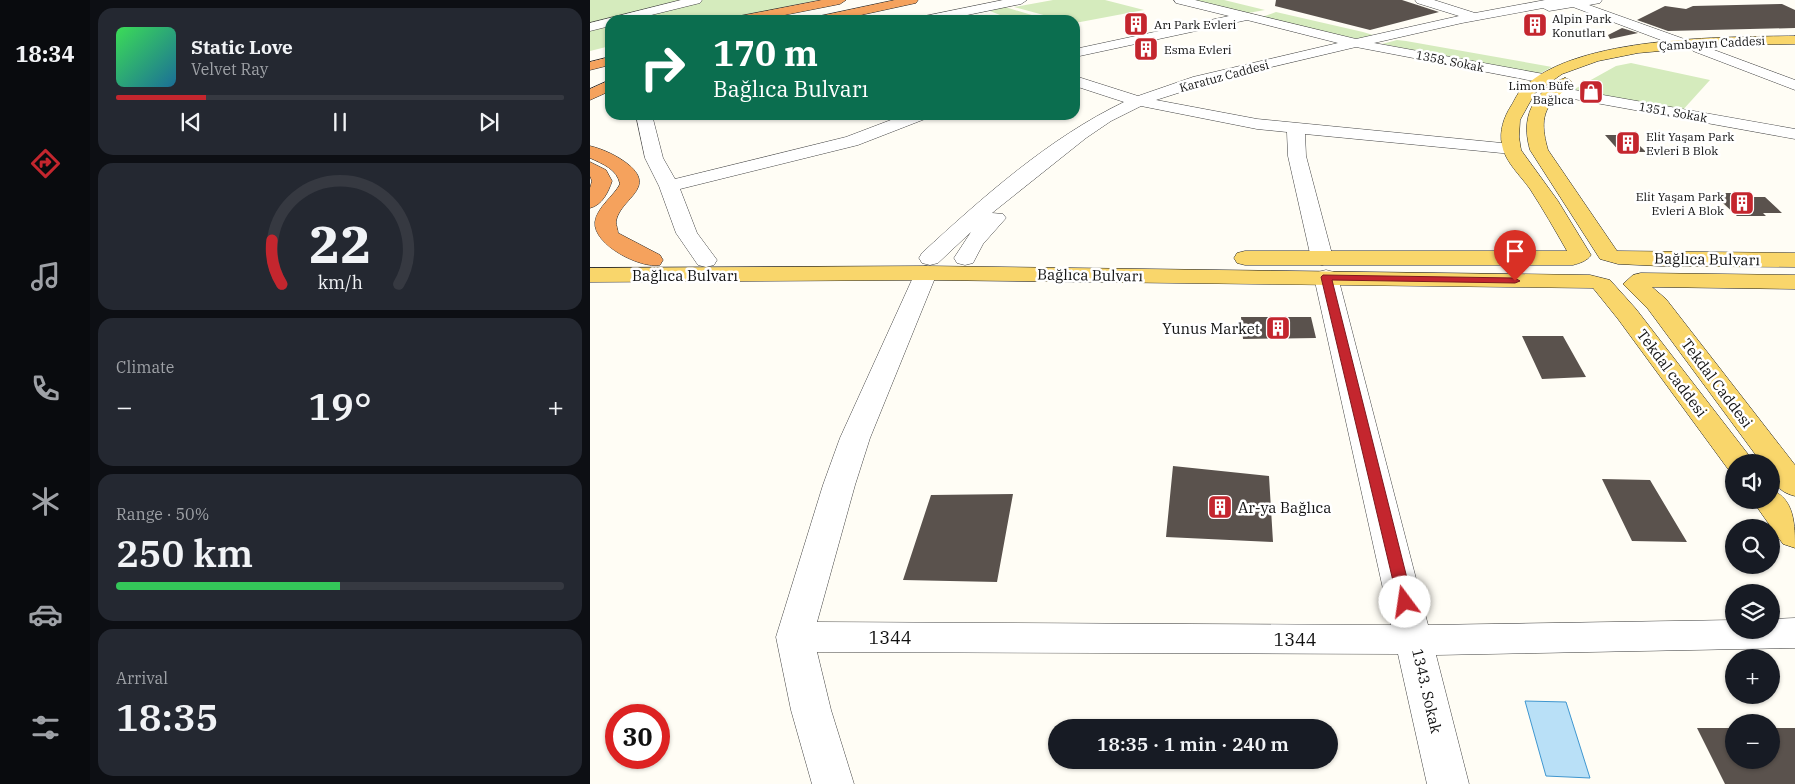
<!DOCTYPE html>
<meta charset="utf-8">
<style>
body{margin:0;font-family:"IBM Plex Serif",serif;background:#242831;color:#f1f3f6;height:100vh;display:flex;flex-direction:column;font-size:19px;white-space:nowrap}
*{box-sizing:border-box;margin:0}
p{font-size:16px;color:#9ea1a6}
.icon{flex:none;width:28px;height:28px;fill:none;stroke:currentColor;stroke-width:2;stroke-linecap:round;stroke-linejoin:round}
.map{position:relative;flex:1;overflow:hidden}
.drawer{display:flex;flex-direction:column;gap:8px;padding:8px;background:#0d0f14;width:500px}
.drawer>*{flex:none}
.top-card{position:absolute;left:15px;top:15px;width:475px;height:105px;border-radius:15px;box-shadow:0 1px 4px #0004;background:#0b6e4f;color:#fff;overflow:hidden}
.fabs{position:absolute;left:1135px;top:454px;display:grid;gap:10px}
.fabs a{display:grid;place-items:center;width:55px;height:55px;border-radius:50%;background:#171b24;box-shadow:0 1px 4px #0004;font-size:25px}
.speed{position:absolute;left:15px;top:704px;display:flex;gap:10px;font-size:25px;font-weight:700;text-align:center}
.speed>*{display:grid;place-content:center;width:65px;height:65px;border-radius:50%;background:#171b24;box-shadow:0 1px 4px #0004;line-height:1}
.speed .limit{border:8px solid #d22;background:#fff;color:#111}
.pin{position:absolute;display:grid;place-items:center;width:42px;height:42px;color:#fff;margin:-51px -21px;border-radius:50% 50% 50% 0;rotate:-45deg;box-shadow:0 0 5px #0007}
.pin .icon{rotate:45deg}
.me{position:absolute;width:55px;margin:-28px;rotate:346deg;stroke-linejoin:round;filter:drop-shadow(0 0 4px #0008)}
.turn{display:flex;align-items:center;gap:18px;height:105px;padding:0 25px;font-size:22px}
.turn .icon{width:65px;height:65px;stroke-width:2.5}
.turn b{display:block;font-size:35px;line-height:42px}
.big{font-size:38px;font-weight:600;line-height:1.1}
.drawer .card{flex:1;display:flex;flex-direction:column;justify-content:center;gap:8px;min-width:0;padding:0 18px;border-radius:15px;background:#242831}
.drawer .dial{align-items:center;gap:0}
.dial svg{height:130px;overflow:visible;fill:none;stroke:#363941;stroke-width:7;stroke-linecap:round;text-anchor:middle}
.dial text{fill:#f1f3f6;stroke:none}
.song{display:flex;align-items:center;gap:15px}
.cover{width:60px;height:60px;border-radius:8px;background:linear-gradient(135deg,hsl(130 70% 55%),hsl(200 70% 35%))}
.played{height:5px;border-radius:2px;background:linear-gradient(90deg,#c4262e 20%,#363941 20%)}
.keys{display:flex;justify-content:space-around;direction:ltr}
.heat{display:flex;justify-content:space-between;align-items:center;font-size:28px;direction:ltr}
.charge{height:8px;border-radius:4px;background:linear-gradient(90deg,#34c759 50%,#363941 0)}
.trip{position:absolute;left:458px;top:719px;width:290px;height:50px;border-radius:25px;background:#171b24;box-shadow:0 1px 4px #0004;font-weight:600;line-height:50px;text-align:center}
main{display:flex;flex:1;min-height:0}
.tab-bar{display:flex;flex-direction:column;width:90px;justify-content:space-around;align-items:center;background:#090b0e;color:#9ea1a6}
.tab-bar .icon{width:35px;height:35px}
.tab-bar .selected{color:#c4262e}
.tab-bar b{font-size:22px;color:#f1f3f6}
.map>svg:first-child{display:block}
.green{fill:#d5ebbd}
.water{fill:#b9e0f7;stroke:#3f96cf}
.building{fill:#5a524d}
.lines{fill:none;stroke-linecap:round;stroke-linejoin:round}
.minor-casing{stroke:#444;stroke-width:1}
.major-casing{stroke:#222;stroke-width:1}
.highway-casing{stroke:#222;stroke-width:1}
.minor{fill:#fff;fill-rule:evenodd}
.major{fill:#f9d66b;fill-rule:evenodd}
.highway{fill:#f5a25d;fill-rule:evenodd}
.route{fill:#c4262e;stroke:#7f191e}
.labels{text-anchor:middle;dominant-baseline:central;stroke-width:5;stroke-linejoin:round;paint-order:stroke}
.far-poi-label{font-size:12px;fill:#111;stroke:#fff;text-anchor:start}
.far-street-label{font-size:12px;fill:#111;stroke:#fff}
.street-label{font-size:15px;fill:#111;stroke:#fff}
.poi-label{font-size:15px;fill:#111;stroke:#fff;text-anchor:end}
.near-street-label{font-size:18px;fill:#111;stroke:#fff}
</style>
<main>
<nav class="tab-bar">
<b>18:34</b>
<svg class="icon selected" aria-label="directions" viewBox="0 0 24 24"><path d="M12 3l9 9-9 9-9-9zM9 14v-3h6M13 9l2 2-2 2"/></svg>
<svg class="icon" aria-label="music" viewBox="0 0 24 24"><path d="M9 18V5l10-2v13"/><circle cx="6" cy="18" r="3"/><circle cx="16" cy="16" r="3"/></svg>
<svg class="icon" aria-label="phone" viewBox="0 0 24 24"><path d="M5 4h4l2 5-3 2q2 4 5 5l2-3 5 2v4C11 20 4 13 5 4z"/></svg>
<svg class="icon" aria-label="climate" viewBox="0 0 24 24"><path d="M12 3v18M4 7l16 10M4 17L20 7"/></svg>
<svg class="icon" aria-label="car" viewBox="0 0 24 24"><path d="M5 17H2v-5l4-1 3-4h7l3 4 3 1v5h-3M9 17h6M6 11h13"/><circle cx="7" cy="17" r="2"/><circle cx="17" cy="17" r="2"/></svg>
<svg class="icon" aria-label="filters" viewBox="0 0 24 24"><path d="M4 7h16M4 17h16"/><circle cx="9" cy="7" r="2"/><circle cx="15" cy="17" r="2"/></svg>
</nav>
<section class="drawer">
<div class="card">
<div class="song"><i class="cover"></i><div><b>Static Love</b><p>Velvet Ray</p></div></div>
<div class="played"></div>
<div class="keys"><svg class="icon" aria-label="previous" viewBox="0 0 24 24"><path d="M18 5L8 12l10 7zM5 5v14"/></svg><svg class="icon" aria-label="pause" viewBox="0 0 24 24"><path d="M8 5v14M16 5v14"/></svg><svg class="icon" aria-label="next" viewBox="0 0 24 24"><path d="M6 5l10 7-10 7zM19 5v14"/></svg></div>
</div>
<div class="card dial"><svg viewBox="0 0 100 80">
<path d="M14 69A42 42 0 1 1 86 69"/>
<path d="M14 69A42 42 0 0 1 8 42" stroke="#c4262e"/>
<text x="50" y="56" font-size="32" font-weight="700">22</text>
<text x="50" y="72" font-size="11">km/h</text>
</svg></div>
<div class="card"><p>Climate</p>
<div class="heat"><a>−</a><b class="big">19°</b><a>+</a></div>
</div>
<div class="card"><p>Range · 50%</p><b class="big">250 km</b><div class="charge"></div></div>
<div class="card"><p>Arrival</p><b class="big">18:35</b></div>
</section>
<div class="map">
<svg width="1205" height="784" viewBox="0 0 1205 784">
<rect width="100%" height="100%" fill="#fffdf5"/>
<path class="green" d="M 0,0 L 228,0 L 130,20 L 20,20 L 20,46 L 0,51 Z
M 463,0 L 515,0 L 554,10 L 485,23 L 485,20 L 472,20 L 424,7 Z
M 603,0 L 634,0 L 675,10 L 658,13 Z
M 415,7 L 445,16 L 426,20 L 388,20 L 410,15 L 400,11 Z
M 686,12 L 773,32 L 783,35 L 767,39 L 672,17 Z
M 807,40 L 816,41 L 962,67 L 949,74 L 792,44 Z
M 1041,63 L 1120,80 L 1091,112 L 981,91 L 1026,66 Z"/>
<path class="water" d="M 935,701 L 976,702 L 1000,778 L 956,776 Z"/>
<path class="building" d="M 686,0 L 812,0 L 849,12 L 780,30 L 685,6 Z
M 1192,4 L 1205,10 L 1205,28 L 1078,31 L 1047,20 L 1075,6 L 1096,9 L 1103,6 Z
M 1032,28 L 1048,33 L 1020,39 L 1018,35 Z
M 1015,135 L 1039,135 L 1056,152 L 1030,152 Z
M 1122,193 L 1152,193 L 1155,197 L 1175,197 L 1192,213 L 1173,213 L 1176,216 L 1147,216 Z
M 651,317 L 721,317 L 726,338 L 653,339 Z
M 932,336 L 973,336 L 996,377 L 952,379 Z
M 583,466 L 679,476 L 683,542 L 576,537 Z
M 1012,479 L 1060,480 L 1097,542 L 1042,541 Z
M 423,494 L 407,582 L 313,580 L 341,495 Z
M 1107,728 L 1144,728 L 1144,760 L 1181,760 L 1181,728 L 1205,728 L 1205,784 L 1135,784 Z"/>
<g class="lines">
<defs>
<path id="minor" d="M 91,0 L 112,0 L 110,3 L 41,20 L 20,20 L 20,26 L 0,31 L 0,23 Z
M 413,0 L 437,0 L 431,4 L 353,20 L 329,20 L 335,16 Z
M 584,0 L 605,0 L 766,39 L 869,16 L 827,3 L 825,0 L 844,0 L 885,13 L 955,0 L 1012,0 L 1010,3 L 999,5 L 1097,40 L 1099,43 L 1092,47 L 1087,46 L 983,7 L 959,11 L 953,8 L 872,23 L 784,43 L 959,75 L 962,78 L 959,81 L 954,83 L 766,47 L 635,78 L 566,100 L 667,119 L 922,144 L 928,145 L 931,149 L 928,153 L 922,154 L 715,134 L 716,156 L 743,258 L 740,263 L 732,265 L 724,263 L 721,258 L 698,156 L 697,132 L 667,129 L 551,106 L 521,121 L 496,138 L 402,213 L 413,214 L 416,218 L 393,244 L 383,263 L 375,265 L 367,263 L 364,258 L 381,232 L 348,263 L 340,265 L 332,263 L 329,258 L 332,253 C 393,197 459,138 534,102 L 485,86 L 485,76 L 548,96 L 603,77 L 748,43 L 657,20 L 485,57 L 485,49 L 639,16 L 586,3 Z
M 1108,44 L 1205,80 L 1205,90 L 1103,51 L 1101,48 Z
M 962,86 L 1205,129 L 1205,139 L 956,94 L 954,91 L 956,88 Z
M 46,115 L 62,115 L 73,158 L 85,179 L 256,137 L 314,115 L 337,115 L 335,119 L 268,145 L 90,189 L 107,233 L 127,260 L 124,265 L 116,267 L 108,265 L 86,233 L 69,186 L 55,158 Z
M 336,266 L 344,268 L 347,273 L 280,438 L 265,485 L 227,622 L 801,625 L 724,277 L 728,272 L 736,270 L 744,272 L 748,277 L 838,625 L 1144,620 L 1144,630 L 1181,630 L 1181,619 L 1205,618 L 1205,648 L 846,655 L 879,784 L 837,784 L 808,654 L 227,652 L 241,710 L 264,784 L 222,784 L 201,710 L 186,637 L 233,485 L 250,438 L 325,273 L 328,268 Z"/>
<path id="major" d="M 1205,36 L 1205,44 L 1136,45 L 1048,53 L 1008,61 L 972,74 L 945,93 L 930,120 L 929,137 L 931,150 L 968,201 L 1001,255 C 997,261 990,263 983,265 L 655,265 L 647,263 L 644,258 L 647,253 L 655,251 L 977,251 C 965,230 953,209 940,189 C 931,176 915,162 912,145 C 909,131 914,117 921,106 C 925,100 928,91 934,87 C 988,36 1133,37 1205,36 Z
M 975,78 L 980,80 L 983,83 C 979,88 973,91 968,96 C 950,111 952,129 958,150 L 1027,251 L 1205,253 L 1205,267 L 1071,266 L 1028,264 L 1010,259 L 940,150 C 933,125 937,105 957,88 C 963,84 968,80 975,78 Z
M 336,266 L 1000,275 L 1020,280 L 1046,309 L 1164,462 L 1144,462 L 1144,470 L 1138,469 L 1028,319 L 1003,288 L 336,280 L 0,282 L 0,268 Z
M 1051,273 L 1205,275 L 1205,289 L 1062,287 L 1076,299 L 1205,465 L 1205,496 C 1187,492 1181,480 1181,462 L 1171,462 L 1058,309 L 1033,284 L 1043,275 Z
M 1181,490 C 1205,498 1205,526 1205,548 L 1193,544 L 1162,500 L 1181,500 Z"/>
<path id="highway" d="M 232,0 L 256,0 L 250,4 L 169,20 L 144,20 L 150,16 Z
M 305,0 L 328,0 L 326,3 L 248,20 L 224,20 L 230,16 Z
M 20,57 L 20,65 L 0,70 L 0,62 Z
M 20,80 L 20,91 L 0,100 L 0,89 Z
M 0,146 C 13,149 28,156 39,165 C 67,189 29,199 26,222 C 26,225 28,230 28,233 L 70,255 L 73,260 L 70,265 C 51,269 3,245 5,222 C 7,207 24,196 30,184 C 27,169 13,164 0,158 Z
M 0,162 L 16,170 L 22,181 C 18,193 12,205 0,208 L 0,188 L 2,181 L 0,176 Z"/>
</defs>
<use href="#minor" class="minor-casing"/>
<use href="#major" class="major-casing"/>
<use href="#highway" class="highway-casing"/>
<use href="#minor" class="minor"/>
<use href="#major" class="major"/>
<use href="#highway" class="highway"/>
</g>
<path class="route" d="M 733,275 L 925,278 L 930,281 L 925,283 L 742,280 L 823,602 L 821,606 L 815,607 L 810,606 L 808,602 L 731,277 Z"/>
<defs>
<symbol id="building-square" viewBox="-11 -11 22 22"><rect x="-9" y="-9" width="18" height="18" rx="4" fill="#c4262e" stroke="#fff"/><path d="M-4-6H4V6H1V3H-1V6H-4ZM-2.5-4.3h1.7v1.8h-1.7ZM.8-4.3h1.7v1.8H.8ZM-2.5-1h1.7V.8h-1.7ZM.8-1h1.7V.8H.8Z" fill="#fff"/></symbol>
<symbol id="shop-square" viewBox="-11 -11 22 22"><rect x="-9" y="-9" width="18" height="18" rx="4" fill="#c4262e" stroke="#fff"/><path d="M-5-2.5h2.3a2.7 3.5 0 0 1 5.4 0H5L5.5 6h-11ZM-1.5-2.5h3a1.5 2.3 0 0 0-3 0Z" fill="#fff"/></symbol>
</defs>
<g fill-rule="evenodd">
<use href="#building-square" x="532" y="10" width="28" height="28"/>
<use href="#building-square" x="931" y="11" width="28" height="28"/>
<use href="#building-square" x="542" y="35" width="28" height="28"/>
<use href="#shop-square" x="987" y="78" width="28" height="28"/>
<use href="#building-square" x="1024" y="129" width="28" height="28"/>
<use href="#building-square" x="1138" y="189" width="28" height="28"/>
<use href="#building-square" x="674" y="314" width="28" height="28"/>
<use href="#building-square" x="616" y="493" width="28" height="28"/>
</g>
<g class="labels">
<g class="far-poi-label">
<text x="962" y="18">Alpin Park<tspan x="962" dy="14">Konutları</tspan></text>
<text x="564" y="24">Arı Park Evleri</text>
<text x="574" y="49">Esma Evleri</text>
<text x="984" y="85" text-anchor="end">Limon Büfe<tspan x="984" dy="14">Bağlıca</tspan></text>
<text x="1056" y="136">Elit Yaşam Park<tspan x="1056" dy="14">Evleri B Blok</tspan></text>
<text x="1134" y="196" text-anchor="end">Elit Yaşam Park<tspan x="1134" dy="14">Evleri A Blok</tspan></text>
</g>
<g class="far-street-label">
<text transform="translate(1122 43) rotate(-3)">Çambayırı Caddesi</text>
<text transform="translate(860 61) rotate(11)">1358. Sokak</text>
<text transform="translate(634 76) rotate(-15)">Karatuz Caddesi</text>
<text transform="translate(1083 112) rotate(10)">1351. Sokak</text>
</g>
<g class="street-label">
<text transform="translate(1117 259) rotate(1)">Bağlıca Bulvarı</text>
<text x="95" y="275">Bağlıca Bulvarı</text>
<text transform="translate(500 275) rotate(1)">Bağlıca Bulvarı</text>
<text transform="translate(1082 373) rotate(53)">Tekdal caddesi</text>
<text transform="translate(1127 383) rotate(53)">Tekdal Caddesi</text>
<text transform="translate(837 691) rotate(77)">1343. Sokak</text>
</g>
<g class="poi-label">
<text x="670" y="328">Yunus Market</text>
<text x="648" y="507" text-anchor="start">Ar-ya Bağlıca</text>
</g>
<g class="near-street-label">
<text x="300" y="637">1344</text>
<text x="705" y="639">1344</text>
</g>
</g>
</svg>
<div class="fabs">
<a><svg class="icon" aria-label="sound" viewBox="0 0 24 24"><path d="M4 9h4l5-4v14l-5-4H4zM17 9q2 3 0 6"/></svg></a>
<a><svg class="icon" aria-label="search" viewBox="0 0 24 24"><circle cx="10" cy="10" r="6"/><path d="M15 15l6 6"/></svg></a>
<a><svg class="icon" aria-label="layers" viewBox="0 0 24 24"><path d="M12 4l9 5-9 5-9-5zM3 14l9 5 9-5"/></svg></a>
<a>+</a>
<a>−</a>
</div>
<div class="speed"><div class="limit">30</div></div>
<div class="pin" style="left:925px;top:281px;background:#d93025"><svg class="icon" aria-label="arrive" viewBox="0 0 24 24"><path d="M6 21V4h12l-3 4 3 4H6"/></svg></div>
<svg class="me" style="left:815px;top:602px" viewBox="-20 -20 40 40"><circle r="19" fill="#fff"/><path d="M0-13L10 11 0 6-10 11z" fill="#c4262e"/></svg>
<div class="trip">18:35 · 1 min · 240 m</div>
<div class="top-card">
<div class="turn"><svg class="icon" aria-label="right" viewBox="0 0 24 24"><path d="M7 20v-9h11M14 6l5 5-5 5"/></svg><div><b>170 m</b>Bağlıca Bulvarı</div></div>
</div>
</div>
</main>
